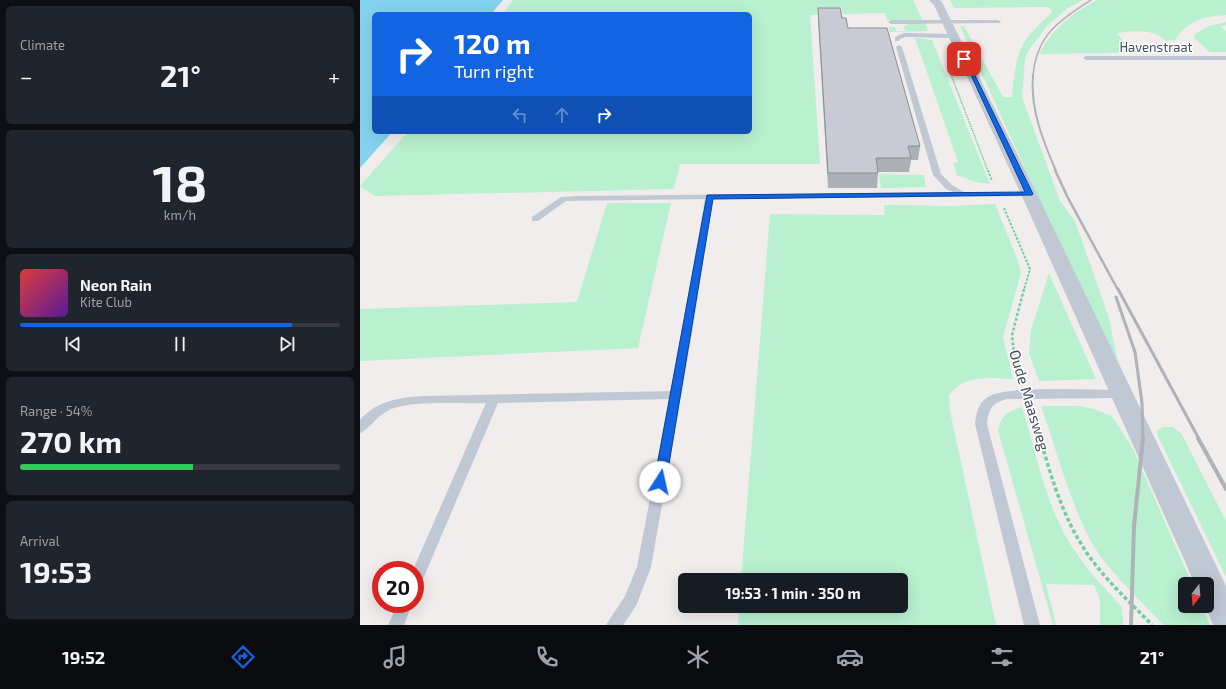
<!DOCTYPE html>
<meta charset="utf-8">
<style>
body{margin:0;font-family:"Exo 2",sans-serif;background:#20242c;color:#f1f3f6;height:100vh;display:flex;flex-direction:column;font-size:15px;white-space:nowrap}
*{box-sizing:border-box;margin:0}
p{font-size:13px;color:#9ea1a6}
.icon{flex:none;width:22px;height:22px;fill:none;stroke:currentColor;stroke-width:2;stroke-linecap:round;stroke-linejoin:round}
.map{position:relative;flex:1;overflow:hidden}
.sheet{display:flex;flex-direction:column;gap:6px;padding:6px;background:#0d0f14;width:360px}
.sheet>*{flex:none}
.guide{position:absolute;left:12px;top:12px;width:380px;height:122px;border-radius:6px;box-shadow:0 4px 16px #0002;background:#1364e3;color:#fff;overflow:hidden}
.needle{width:26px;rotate:196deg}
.fabs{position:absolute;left:818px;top:577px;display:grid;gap:8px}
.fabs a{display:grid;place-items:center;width:36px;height:36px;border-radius:6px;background:#171b24;box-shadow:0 4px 16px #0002;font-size:20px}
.speed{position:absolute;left:12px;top:561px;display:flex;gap:8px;font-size:20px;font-weight:700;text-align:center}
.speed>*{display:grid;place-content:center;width:52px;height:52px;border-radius:50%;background:#171b24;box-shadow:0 4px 16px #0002;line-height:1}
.speed .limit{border:6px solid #d22;background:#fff;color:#111}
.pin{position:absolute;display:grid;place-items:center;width:34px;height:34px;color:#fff;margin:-17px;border-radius:8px;box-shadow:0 2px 6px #0006}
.me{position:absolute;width:44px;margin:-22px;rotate:10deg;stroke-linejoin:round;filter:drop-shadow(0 0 3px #0008)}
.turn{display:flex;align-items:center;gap:14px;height:84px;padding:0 16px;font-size:18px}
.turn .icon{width:52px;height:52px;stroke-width:2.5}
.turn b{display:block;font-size:28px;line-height:34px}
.lanes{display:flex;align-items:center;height:38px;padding:0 16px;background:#0003;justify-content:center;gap:20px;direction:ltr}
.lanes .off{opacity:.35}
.big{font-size:30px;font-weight:700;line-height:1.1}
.sheet .tile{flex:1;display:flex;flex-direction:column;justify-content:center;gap:6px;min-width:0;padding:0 14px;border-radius:6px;background:#20242c}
.sheet .dial{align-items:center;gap:0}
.dial b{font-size:52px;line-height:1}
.song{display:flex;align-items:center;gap:12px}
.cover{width:48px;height:48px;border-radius:6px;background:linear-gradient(135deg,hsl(0 70% 55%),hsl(270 70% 35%))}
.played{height:4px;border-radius:2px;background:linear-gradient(90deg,#1364e3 85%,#363941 85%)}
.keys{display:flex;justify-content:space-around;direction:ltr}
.heat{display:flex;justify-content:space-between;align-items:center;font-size:22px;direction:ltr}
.charge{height:6px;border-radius:3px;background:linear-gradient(90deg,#34c759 54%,#363941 0)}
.trip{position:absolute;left:318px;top:573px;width:230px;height:40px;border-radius:6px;background:#171b24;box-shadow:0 4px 16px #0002;font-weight:700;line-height:40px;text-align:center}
.menu{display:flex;height:64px;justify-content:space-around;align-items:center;background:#090b0e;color:#9ea1a6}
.menu .icon{width:28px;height:28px}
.menu .selected{color:#1364e3}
.menu b{font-size:18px;color:#f1f3f6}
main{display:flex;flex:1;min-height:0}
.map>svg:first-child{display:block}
.green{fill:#b8f0d0}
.water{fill:#84d3ee}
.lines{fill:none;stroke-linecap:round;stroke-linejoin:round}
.path-far3{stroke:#70cfa4;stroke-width:1.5;stroke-dasharray:1.5 1;stroke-linecap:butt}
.path-far2{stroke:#70cfa4;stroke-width:2;stroke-dasharray:2.5 1.5;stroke-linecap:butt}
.path-far1{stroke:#70cfa4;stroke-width:2.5;stroke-dasharray:3 2;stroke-linecap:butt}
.path{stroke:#70cfa4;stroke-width:3.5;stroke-dasharray:4 2.5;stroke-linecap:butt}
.service{fill:#bfc8d3;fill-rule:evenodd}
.minor{fill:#bfc8d3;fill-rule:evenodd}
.rail-far4{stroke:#afb2b8;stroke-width:1.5}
.rail-far3{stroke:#afb2b8;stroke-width:2}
.rail-far2{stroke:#afb2b8;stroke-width:2.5}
.rail-far1{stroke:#afb2b8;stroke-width:3}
.rail{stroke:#afb2b8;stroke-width:4}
.wall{fill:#acafb5}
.building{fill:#c8cbd3;stroke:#8c8e94}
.route{fill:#1364e3;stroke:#0c4194}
.labels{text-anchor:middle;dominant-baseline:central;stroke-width:3;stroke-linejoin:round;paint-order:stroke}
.far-street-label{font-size:13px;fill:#444f5b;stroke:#fff}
.street-label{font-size:15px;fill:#444f5b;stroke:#fff}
</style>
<main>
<section class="sheet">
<div class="tile"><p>Climate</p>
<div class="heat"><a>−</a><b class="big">21°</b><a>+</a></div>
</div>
<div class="tile dial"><b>18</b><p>km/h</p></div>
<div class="tile">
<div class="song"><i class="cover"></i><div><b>Neon Rain</b><p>Kite Club</p></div></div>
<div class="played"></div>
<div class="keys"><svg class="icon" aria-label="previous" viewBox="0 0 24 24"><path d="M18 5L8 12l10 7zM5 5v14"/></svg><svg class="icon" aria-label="pause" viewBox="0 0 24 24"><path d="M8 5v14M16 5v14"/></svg><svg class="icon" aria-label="next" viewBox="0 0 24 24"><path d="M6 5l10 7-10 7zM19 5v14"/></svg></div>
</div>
<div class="tile"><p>Range · 54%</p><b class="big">270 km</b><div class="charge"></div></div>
<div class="tile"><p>Arrival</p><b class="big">19:53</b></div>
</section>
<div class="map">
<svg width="866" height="625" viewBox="0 0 866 625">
<rect width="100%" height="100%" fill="#f0edec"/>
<path class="green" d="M 153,0 L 553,0 L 562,20 L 527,20 L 525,13 L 450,15 L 460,164 L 320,164 L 314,189 L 15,196 L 0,186 L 48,132 L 390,132 L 390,14 L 143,14 Z
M 590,0 L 723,0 L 709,7 L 687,26 L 669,50 L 665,59 L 662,97 L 700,201 L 715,221 L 749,318 L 761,378 L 600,26 L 604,26 L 643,97 L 652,97 C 657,50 657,45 692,12 L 689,7 L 594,8 Z
M 737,0 L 866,0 L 866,15 C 842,17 829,20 815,40 L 806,41 C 794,28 772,31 757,33 L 766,45 L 814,45 L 823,52 L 679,54 C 692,29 713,12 737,0 Z
M 866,22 L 866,25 L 861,27 L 866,31 L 866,52 L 850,52 L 834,38 L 835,34 L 849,26 Z
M 547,23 L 565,23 L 568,31 L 530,32 L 529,27 L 535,27 L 536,31 L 545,31 L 544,26 L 547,26 Z
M 555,38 L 572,40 L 630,184 L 616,182 L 597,175 L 593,163 L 598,162 Z
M 519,174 L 564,175 L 566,187 L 521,188 Z
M 247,203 L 311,203 L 278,348 L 0,361 L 0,309 L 217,302 Z
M 635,204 L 658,261 L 661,273 L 643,337 L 653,379 C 627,378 606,374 589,395 L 590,411 L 636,625 L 378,625 L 379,606 L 541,606 L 541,580 L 381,580 L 410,214 L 525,215 L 524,205 L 594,206 Z
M 689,273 L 736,379 L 679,381 L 669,353 L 671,330 Z
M 681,406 L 719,406 L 734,409 L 752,416 L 773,449 L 832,584 L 825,584 L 825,606 L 842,606 L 850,625 L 803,625 C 782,602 749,571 733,545 C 710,504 697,451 681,406 Z
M 662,407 C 675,449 684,496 705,535 C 720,562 741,585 762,607 L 763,625 L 740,625 L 740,600 L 734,585 L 686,584 L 696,625 L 693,625 L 638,430 C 642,414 648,412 662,407 Z
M 803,427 L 812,427 L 821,433 L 866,521 L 866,577 L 797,434 L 798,430 Z"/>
<path class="water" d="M 0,0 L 143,0 L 131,14 L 14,14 L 14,132 L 32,132 L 0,168 Z"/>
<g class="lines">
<path class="path-far3" d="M 590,72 L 628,171"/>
<path class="path-far2" d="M 628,170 L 632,181
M 644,208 L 670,269 L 664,290"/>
<path class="path-far1" d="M 662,379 L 654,353 L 652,335 L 664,289
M 672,410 L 681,439"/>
<path class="path" d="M 680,438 C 691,476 702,514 723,547 C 741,576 768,600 792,625"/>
<path class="service" d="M 638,20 L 641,22 L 640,23 L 531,24 L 528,22 L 531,20 Z
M 544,33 L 594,34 L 597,36 L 594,38 L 545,37 L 540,39 L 539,41 L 535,41 L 535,37 Z
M 539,45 L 542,47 L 581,174 L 592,185 L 604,192 L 672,192 L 672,196 L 353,199 L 332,334 L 291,567 L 276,606 L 263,625 L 246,625 L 265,596 L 277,567 L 309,399 L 138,403 L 60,586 L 55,588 L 55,570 L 53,570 L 126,403 C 99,404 56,400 31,409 C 17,415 9,430 0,433 L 0,420 C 17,400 42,397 66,396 L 311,391 L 345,199 L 206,201 L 178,221 L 172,221 L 172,217 L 201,197 L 219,196 L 593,192 L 586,189 L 573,175 L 536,47 Z
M 866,56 L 866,60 L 726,60 L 723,58 L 726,56 Z
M 761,390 L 765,391 L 767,394 L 765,397 L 761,398 L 648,399 C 633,402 628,409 627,424 L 680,625 L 664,625 L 615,424 C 616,414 618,403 628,397 C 647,385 734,390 761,390 Z
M 38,604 L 52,604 L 44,625 L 28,625 Z"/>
<path class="minor" d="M 569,0 L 580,0 L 583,4 L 677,194 L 866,586 L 866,625 L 853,625 L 845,606 L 847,606 L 847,584 L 835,584 L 661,194 L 574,5 Z"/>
<path class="rail-far4" d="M 673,76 C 676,36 699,20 731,0"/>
<path class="rail-far3" d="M 673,75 C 670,109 683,141 696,171"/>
<path class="rail-far2" d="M 695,170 L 708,198 L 758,290"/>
<path class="rail-far1" d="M 758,289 L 839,439
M 756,297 L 775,352 L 782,403 L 783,439"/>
<path class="rail" d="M 838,438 L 866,489
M 771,625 L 774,526 L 783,438"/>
</g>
<path class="wall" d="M 458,8 L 482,18 L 560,146 L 558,160 L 551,160 L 549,172 L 518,172 L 517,188 L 468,188 L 458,20 Z"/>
<path class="building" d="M 458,8 L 480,8 L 482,18 L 486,18 L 488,28 L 527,28 L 560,146 L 548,146 L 551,158 L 516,158 L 518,173 L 468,173 Z"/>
<path class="route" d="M 603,58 L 607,59 L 673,194 L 672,195 L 353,199 L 306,482 L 304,486 L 300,487 L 296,486 L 294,482 L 347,195 L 665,192 Z"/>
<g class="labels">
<g class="far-street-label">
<text x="796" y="47">Havenstraat</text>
</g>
<g class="street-label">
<text transform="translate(670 400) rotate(73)">Oude Maasweg</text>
</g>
</g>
</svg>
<div class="fabs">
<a><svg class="needle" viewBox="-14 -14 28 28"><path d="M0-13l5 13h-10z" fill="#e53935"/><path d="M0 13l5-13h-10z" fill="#9ea1a6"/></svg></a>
</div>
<div class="speed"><div class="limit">20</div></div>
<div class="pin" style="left:604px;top:59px;background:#d93025"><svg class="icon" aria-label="arrive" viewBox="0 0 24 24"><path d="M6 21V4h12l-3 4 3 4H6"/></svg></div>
<svg class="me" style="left:300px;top:482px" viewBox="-20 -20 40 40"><circle r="19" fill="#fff"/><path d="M0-13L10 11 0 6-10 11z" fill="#1364e3"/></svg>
<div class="trip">19:53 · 1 min · 350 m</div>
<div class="guide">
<div class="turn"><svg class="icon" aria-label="right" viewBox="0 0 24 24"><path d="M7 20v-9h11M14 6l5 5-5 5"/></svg><div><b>120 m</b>Turn right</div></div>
<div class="lanes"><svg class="icon off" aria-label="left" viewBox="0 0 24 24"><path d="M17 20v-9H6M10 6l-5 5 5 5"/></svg><svg class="icon off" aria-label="ahead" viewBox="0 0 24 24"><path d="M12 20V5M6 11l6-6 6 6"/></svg><svg class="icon" aria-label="right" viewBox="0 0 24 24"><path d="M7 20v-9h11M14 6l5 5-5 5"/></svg></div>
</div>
</div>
</main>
<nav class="menu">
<b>19:52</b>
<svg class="icon selected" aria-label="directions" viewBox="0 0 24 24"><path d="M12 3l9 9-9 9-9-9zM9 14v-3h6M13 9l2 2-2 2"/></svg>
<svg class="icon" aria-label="music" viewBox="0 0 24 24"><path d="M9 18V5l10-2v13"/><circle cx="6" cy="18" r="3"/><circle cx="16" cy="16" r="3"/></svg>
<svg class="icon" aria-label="phone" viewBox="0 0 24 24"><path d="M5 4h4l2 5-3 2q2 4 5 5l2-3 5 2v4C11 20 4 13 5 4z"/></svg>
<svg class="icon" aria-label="climate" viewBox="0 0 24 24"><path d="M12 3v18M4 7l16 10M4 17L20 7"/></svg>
<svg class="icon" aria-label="car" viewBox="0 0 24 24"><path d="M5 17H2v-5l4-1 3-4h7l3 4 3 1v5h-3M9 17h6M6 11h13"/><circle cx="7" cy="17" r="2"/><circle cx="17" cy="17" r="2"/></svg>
<svg class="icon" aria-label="filters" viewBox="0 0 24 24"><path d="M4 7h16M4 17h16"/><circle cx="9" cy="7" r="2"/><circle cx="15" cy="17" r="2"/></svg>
<b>21°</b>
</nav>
